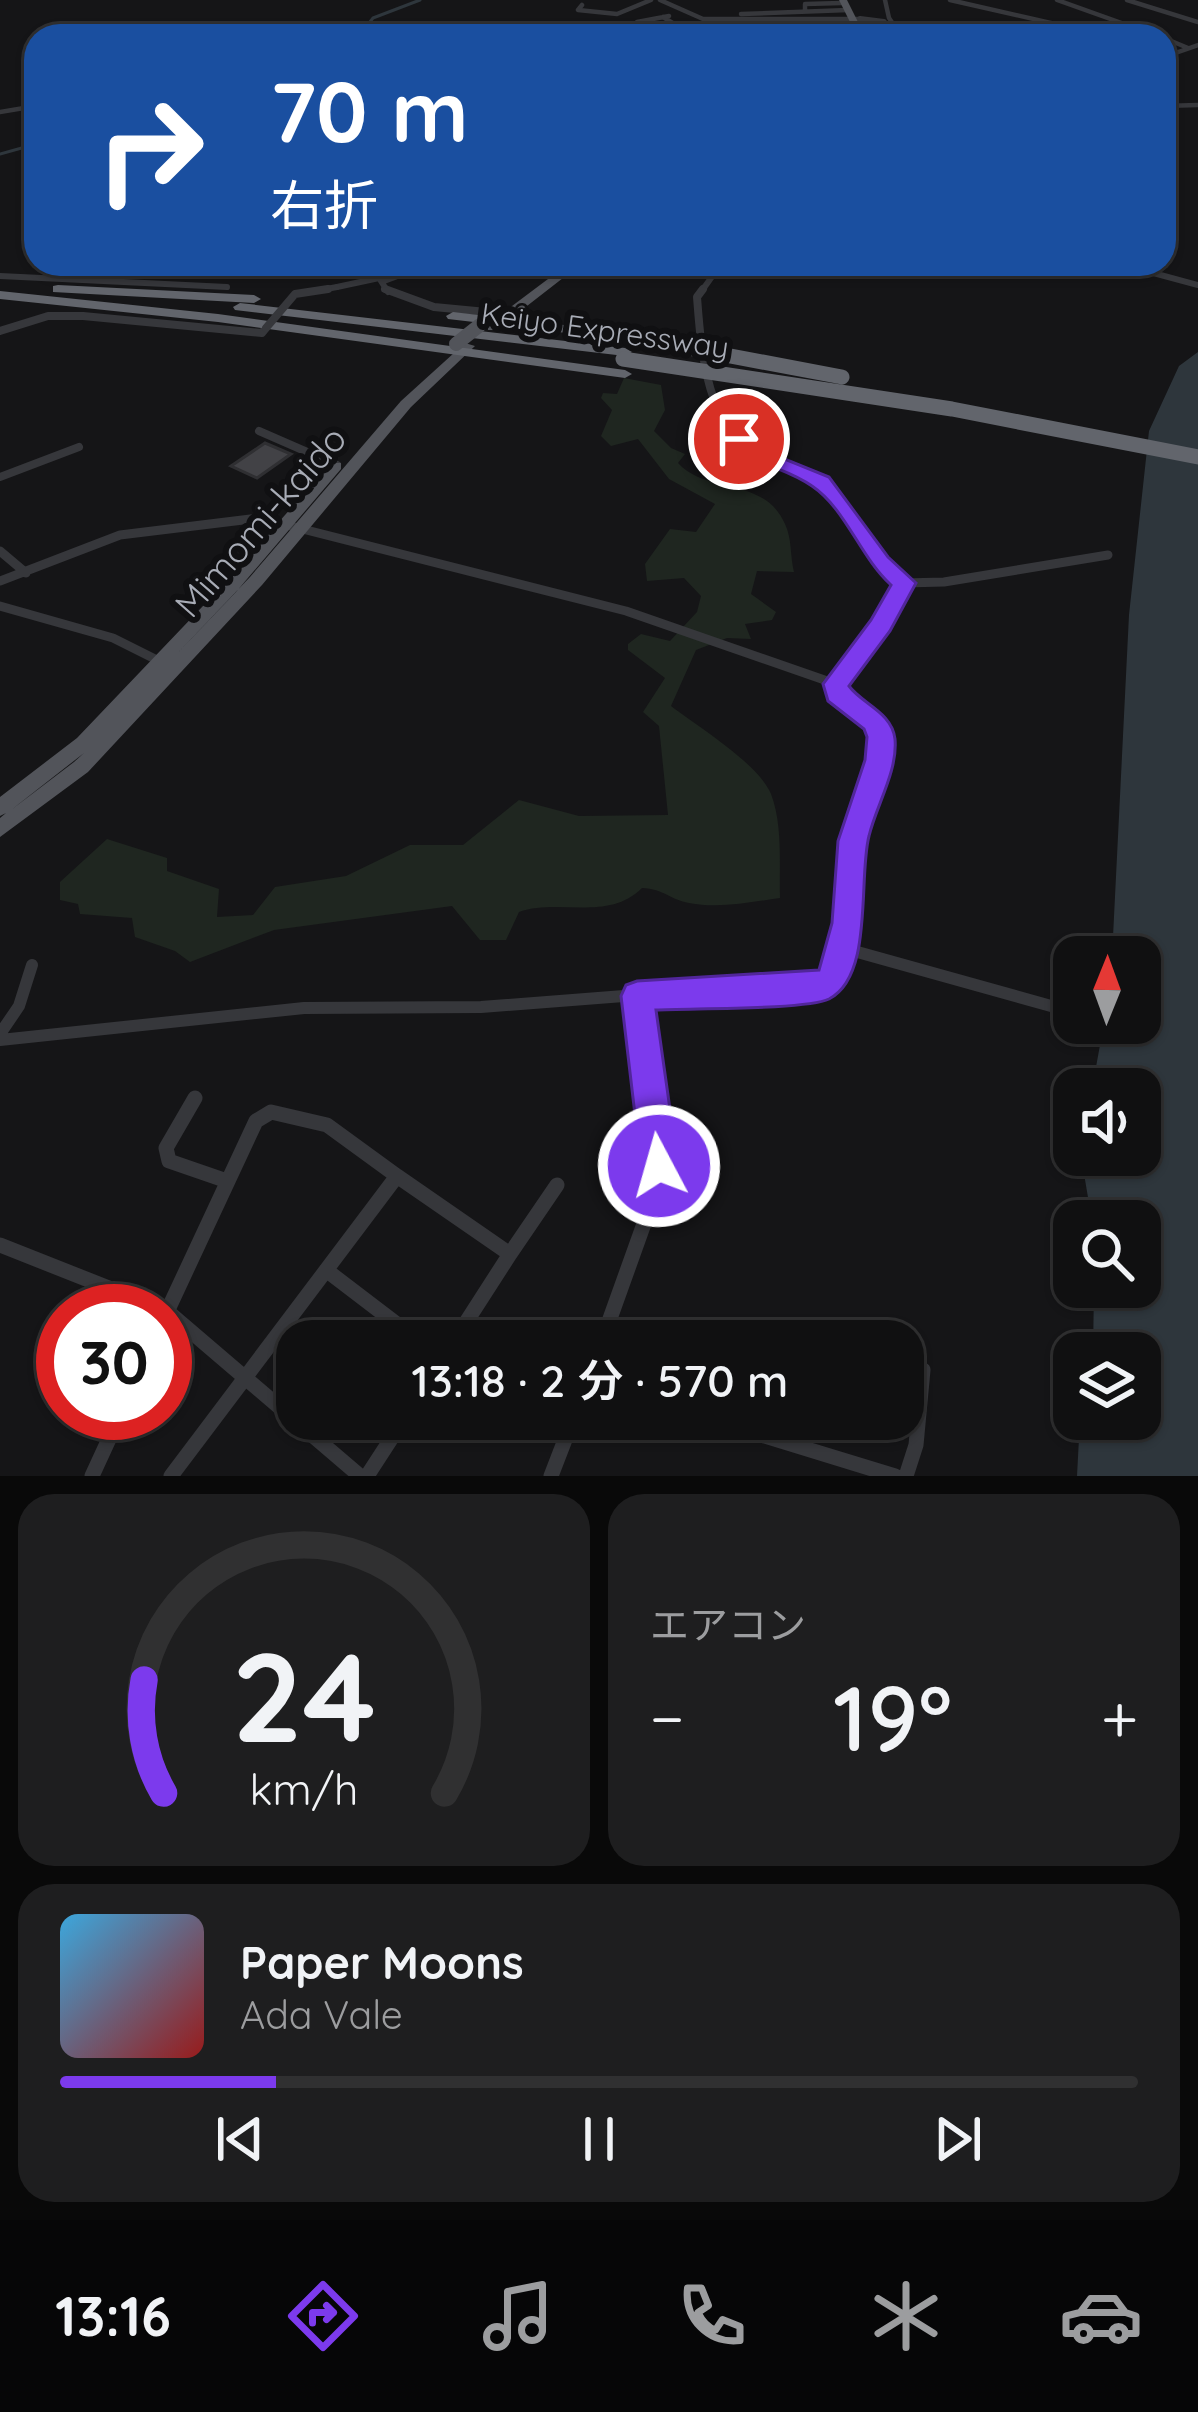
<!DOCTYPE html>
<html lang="ja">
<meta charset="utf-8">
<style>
body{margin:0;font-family:Quicksand,"Noto Sans JP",sans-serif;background:#1e1e1f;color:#f1f3f6;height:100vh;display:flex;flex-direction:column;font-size:45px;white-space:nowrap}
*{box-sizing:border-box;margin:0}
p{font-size:39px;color:#9c9d9f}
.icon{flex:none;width:66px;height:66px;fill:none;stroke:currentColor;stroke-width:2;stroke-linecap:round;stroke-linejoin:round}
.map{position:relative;height:1476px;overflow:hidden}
.details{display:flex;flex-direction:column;gap:18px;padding:18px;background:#090909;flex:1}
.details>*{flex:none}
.banner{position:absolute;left:24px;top:24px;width:1152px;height:252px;border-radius:36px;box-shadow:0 3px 9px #0004,0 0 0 3px #303031;background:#1a4fa0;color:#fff;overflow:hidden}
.needle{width:78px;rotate:1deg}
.controls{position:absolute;left:1053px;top:936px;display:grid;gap:24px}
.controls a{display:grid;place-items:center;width:108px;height:108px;border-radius:24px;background:#101011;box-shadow:0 3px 9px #0004,0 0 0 3px #303031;font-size:60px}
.speed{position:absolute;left:36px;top:1284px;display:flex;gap:24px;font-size:60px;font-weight:700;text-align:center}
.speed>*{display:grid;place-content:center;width:156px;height:156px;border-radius:50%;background:#101011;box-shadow:0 3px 9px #0004,0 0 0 3px #303031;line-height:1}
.speed .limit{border:18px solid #d22;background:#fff;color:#111}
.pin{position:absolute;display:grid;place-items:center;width:102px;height:102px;color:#fff;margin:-51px;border:6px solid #fff;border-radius:50%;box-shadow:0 3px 12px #0007}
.me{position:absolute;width:132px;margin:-66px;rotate:354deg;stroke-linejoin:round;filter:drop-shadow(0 0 9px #0008)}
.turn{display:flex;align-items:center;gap:42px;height:252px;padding:0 48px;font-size:54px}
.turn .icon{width:156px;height:156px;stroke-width:2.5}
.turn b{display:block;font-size:84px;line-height:102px}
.big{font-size:90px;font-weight:600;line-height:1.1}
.details .widget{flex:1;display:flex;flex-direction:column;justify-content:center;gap:18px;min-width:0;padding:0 42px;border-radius:36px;background:#1e1e1f}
.details .dial{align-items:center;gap:0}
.dial svg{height:312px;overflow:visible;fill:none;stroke:#303031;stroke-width:7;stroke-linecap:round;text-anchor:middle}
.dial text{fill:#f1f3f6;stroke:none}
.song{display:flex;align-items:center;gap:36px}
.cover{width:144px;height:144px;border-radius:18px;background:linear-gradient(135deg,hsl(200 70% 55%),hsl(0 70% 35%))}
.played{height:12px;border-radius:6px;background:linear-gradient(90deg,#7c3aed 20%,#303031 20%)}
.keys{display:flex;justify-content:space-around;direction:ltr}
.heat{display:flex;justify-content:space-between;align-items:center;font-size:66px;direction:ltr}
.details .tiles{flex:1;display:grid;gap:18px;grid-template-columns:1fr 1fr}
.widget:last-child{grid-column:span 2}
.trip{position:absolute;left:276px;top:1320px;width:648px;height:120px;border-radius:36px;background:#101011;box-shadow:0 3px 9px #0004,0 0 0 3px #303031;font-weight:600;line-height:120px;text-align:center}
.dock{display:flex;height:192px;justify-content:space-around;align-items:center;background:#060607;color:#9c9d9f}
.dock .icon{width:84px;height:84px}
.dock .selected{color:#7c3aed}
.dock b{font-size:54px;color:#f1f3f6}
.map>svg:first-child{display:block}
.green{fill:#1f2620}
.water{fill:#2e363c}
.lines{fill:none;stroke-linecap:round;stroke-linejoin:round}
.stream{stroke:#2e363c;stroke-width:3}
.building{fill:#424246;stroke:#2f2f32;stroke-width:3}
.minor-far5{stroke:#36373b;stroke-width:4.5}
.minor-far4{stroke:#36373b;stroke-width:6}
.minor-far3{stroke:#36373b;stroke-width:8}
.minor-far2{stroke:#36373b;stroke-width:9}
.minor-far1{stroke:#36373b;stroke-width:12}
.minor{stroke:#36373b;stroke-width:15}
.tertiary{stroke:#36373b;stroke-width:6}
.primary{fill:#52545a;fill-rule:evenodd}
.motorway{fill:#62656c;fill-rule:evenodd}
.minor-bridge-far1{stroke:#36373b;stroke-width:6}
.minor-bridge{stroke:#36373b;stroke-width:8}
.primary-bridge{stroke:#52545a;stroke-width:14}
.motorway-bridge{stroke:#62656c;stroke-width:15}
.route{fill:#7c3aed;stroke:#51269a;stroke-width:3}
.labels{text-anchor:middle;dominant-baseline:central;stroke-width:12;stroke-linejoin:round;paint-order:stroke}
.far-street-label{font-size:30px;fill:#a8acb6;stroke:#101012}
.street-label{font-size:36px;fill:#a8acb6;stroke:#101012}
</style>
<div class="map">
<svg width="1198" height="1476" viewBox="0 0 1198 1476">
<rect width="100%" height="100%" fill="#151517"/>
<path class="green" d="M 624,378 L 661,385 L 665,410 L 654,431 L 671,448 L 685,454 L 678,463 C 707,495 764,476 785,524 C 792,538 790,556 794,572 L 757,571 L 751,594 L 776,612 L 772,620 L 745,624 L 751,639 L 727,638 L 696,650 L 671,706 C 697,726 759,764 771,794 C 783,825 779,865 780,898 C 751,902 719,909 689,903 C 671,900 664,889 642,888 C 608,922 558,898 519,912 L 506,940 L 480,940 L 452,906 L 274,930 L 190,962 L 175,951 L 135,937 L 132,918 L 80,914 L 78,904 L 60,900 L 60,882 L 107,839 L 167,858 L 167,871 L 219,889 L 217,917 L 253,915 L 275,887 L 346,876 L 410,845 L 463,845 L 519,800 L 579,816 L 668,815 L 659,726 L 643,712 L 665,678 L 628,650 L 628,644 L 641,634 L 670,641 L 697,612 L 701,596 L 684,578 L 647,581 L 645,564 L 670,529 L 696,532 L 715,504 L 669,479 L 638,439 L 611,446 L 601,436 L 612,410 L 601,398 L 603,393 L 617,394 Z"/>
<path class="water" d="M 1198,352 L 1198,1476 L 1077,1476 L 1080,1419 L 1140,1419 L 1140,1353 L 1093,1353 L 1094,1287 L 1140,1287 L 1140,1221 L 1092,1221 L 1081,1156 L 1140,1155 L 1140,1089 L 1092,1089 L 1104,1023 L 1140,1023 L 1140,957 L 1112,957 L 1129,615 L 1149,431 L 1179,366 Z"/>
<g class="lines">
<path class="stream" d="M 359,36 L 373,18 L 420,0
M 0,154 L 36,144"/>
</g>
<path class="building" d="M 265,443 L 291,454 L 257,478 L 231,466 Z"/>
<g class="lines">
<path class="minor-far5" d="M 660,0 L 703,19 L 860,19
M 885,0 L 889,18 L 900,34
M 950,0 L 1108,36
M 1057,0 L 1158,36
M 1127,0 L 1198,22
M 582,5 L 578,10 L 617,14 L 651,0
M 805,11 L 805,4 L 842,3
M 741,14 L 848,10
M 663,17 L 687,32 L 733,25
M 637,22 L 669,16
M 781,28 L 825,27
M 1164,38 L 1188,48
M 1164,57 L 1198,45
M 1164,106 L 1198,105
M 0,112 L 36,106"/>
<path class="minor-far4" d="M 1120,264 L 1198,285
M 0,276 L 227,287
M 384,281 L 430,264
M 337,287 L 379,278 L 388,292
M 701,292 L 721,264"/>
<path class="minor-far3" d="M 385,289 L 434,307 L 497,313
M 703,289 L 697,297 C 701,349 706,430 760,457 C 788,471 810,470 833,495
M 0,331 L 48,316 L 83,316 L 262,333 L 266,328
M 259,431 L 337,465
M 0,477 L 79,447"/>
<path class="minor-far2" d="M 830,492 L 881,560 L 904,583 L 881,625 L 836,684 C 843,714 882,714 881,751
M 0,551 L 26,573
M 0,581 L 120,535 L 259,518 L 626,611 L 836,684
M 904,583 L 944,582 L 1108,555
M 0,606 L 113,638 L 159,661"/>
<path class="minor-far1" d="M 843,948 L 1069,1011
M 637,996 L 647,1073
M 0,1034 L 19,1006 L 32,965
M 0,1040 L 304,1008 L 481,1007 L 688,991 L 819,988 C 858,960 846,873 856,828 C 862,801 877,776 881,748"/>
<path class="minor" d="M 195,1098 L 166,1148 L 169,1161 L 227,1181
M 397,1176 L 510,1254 L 454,1341
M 0,1245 L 167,1311 L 360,1476
M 510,1254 L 557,1185
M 326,1270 L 419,1341
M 165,1316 L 256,1121 L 271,1112 L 327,1125 L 397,1176 L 171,1476
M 830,1337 L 840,1341
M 602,1341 L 655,1193 L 659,1166 L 647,1070
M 903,1363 L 923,1370 L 916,1445 L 906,1476
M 709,1419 L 895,1476
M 92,1476 L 121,1413
M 367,1476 L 404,1419
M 551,1476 L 573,1419"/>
<path class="tertiary" d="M 860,19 L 884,22 L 891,36"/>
<path class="primary" d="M 839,0 L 847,0 L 859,24 L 858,36 L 850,36 L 851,24 Z
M 568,264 L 581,264 L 496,330 L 488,330 L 488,324 Z
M 465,343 L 475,346 L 411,407 L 262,585 L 88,772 L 0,837 L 0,818 L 6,813 L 0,816 L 0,797 L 77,738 L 224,584 L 331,463 L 341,463 L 341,469 L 236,592 L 170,661 L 250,577 L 401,401 ZM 84,753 L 74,762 L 11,810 Z"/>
<path class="motorway" d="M 58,285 L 254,295 L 261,299 L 254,303 L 53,292 L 53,286 Z
M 0,291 L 218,314 L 625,370 L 632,374 L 625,378 L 218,322 L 0,299 Z
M 240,303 L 625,348 L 632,352 L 625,356 L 235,310 L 233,307 Z
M 453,312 L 625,332 L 632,336 L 625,340 L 448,319 L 446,316 Z"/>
<path class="minor-bridge-far1" d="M 310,292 L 337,287"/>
<path class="minor-bridge" d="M 266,328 L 295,294 L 328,289"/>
<path class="primary-bridge" d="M 456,344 L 480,325"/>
<path class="motorway-bridge" d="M 625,336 L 842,377
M 623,359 L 952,409 L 1198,457"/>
</g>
<path class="route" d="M 739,432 L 767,452 L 829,477 L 888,557 L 916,583 L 890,631 L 849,686 C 862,704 892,712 895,739 C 898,771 876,806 869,836 C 858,878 874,976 829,999 C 806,1010 689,1008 656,1010 L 678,1166 L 672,1179 L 659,1184 L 646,1179 L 641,1166 L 621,996 L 626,985 L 637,981 L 819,970 L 832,923 L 838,841 L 865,760 L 867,737 L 864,729 L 828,701 L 823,684 L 871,620 L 891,585 C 860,557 846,509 812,486 C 784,466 753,466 729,439 Z"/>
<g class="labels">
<g class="far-street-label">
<text transform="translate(605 330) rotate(8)">Keiyo Expressway</text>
</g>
<g class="street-label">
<text transform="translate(260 521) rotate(-49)">Mimomi-kaido</text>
</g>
</g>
</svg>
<div class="controls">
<a><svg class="needle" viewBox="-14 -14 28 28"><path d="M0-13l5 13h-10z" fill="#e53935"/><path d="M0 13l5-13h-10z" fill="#9c9d9f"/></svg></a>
<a><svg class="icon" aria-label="sound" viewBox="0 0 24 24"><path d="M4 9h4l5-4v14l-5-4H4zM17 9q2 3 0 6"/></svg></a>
<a><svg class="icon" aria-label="search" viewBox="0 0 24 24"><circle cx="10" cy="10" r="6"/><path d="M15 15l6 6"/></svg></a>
<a><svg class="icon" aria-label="layers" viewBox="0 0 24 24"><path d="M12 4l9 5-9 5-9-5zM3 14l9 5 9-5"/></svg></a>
</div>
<div class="speed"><div class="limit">30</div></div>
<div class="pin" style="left:739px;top:439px;background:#d93025"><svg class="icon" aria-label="arrive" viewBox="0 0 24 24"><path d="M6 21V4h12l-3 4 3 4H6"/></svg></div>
<svg class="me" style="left:659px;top:1166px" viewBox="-20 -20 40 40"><circle r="17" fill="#7c3aed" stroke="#fff" stroke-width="3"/><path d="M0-11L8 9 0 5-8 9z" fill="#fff"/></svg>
<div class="trip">13:18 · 2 分 · 570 m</div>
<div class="banner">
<div class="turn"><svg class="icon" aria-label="right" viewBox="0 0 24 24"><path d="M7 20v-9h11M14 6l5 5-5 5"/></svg><div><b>70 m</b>右折</div></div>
</div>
</div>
<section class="details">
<div class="tiles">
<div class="widget dial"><svg viewBox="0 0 100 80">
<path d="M14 69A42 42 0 1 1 86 69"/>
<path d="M14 69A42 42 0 0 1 9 40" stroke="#7c3aed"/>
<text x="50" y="56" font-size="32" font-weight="700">24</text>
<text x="50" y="72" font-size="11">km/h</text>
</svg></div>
<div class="widget"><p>エアコン</p>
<div class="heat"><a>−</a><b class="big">19°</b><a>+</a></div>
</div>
<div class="widget">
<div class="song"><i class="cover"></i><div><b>Paper Moons</b><p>Ada Vale</p></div></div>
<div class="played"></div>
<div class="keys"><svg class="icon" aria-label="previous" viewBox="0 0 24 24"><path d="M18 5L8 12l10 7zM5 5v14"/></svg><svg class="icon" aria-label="pause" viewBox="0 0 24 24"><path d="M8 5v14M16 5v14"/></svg><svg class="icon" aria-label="next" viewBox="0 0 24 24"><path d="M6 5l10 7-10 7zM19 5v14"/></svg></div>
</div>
</div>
</section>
<nav class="dock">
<b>13:16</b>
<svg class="icon selected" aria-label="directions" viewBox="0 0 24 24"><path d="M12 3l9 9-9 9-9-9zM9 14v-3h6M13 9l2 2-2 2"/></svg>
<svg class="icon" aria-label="music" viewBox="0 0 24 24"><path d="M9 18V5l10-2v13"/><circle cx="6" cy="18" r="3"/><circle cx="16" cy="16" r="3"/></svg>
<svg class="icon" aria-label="phone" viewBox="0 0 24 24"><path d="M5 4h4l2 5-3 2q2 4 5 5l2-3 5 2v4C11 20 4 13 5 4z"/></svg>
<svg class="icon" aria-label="climate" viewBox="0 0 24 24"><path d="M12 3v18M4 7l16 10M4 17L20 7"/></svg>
<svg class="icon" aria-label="car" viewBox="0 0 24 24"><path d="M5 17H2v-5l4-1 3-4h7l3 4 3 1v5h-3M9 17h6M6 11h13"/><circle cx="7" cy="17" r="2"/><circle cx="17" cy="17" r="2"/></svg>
</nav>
